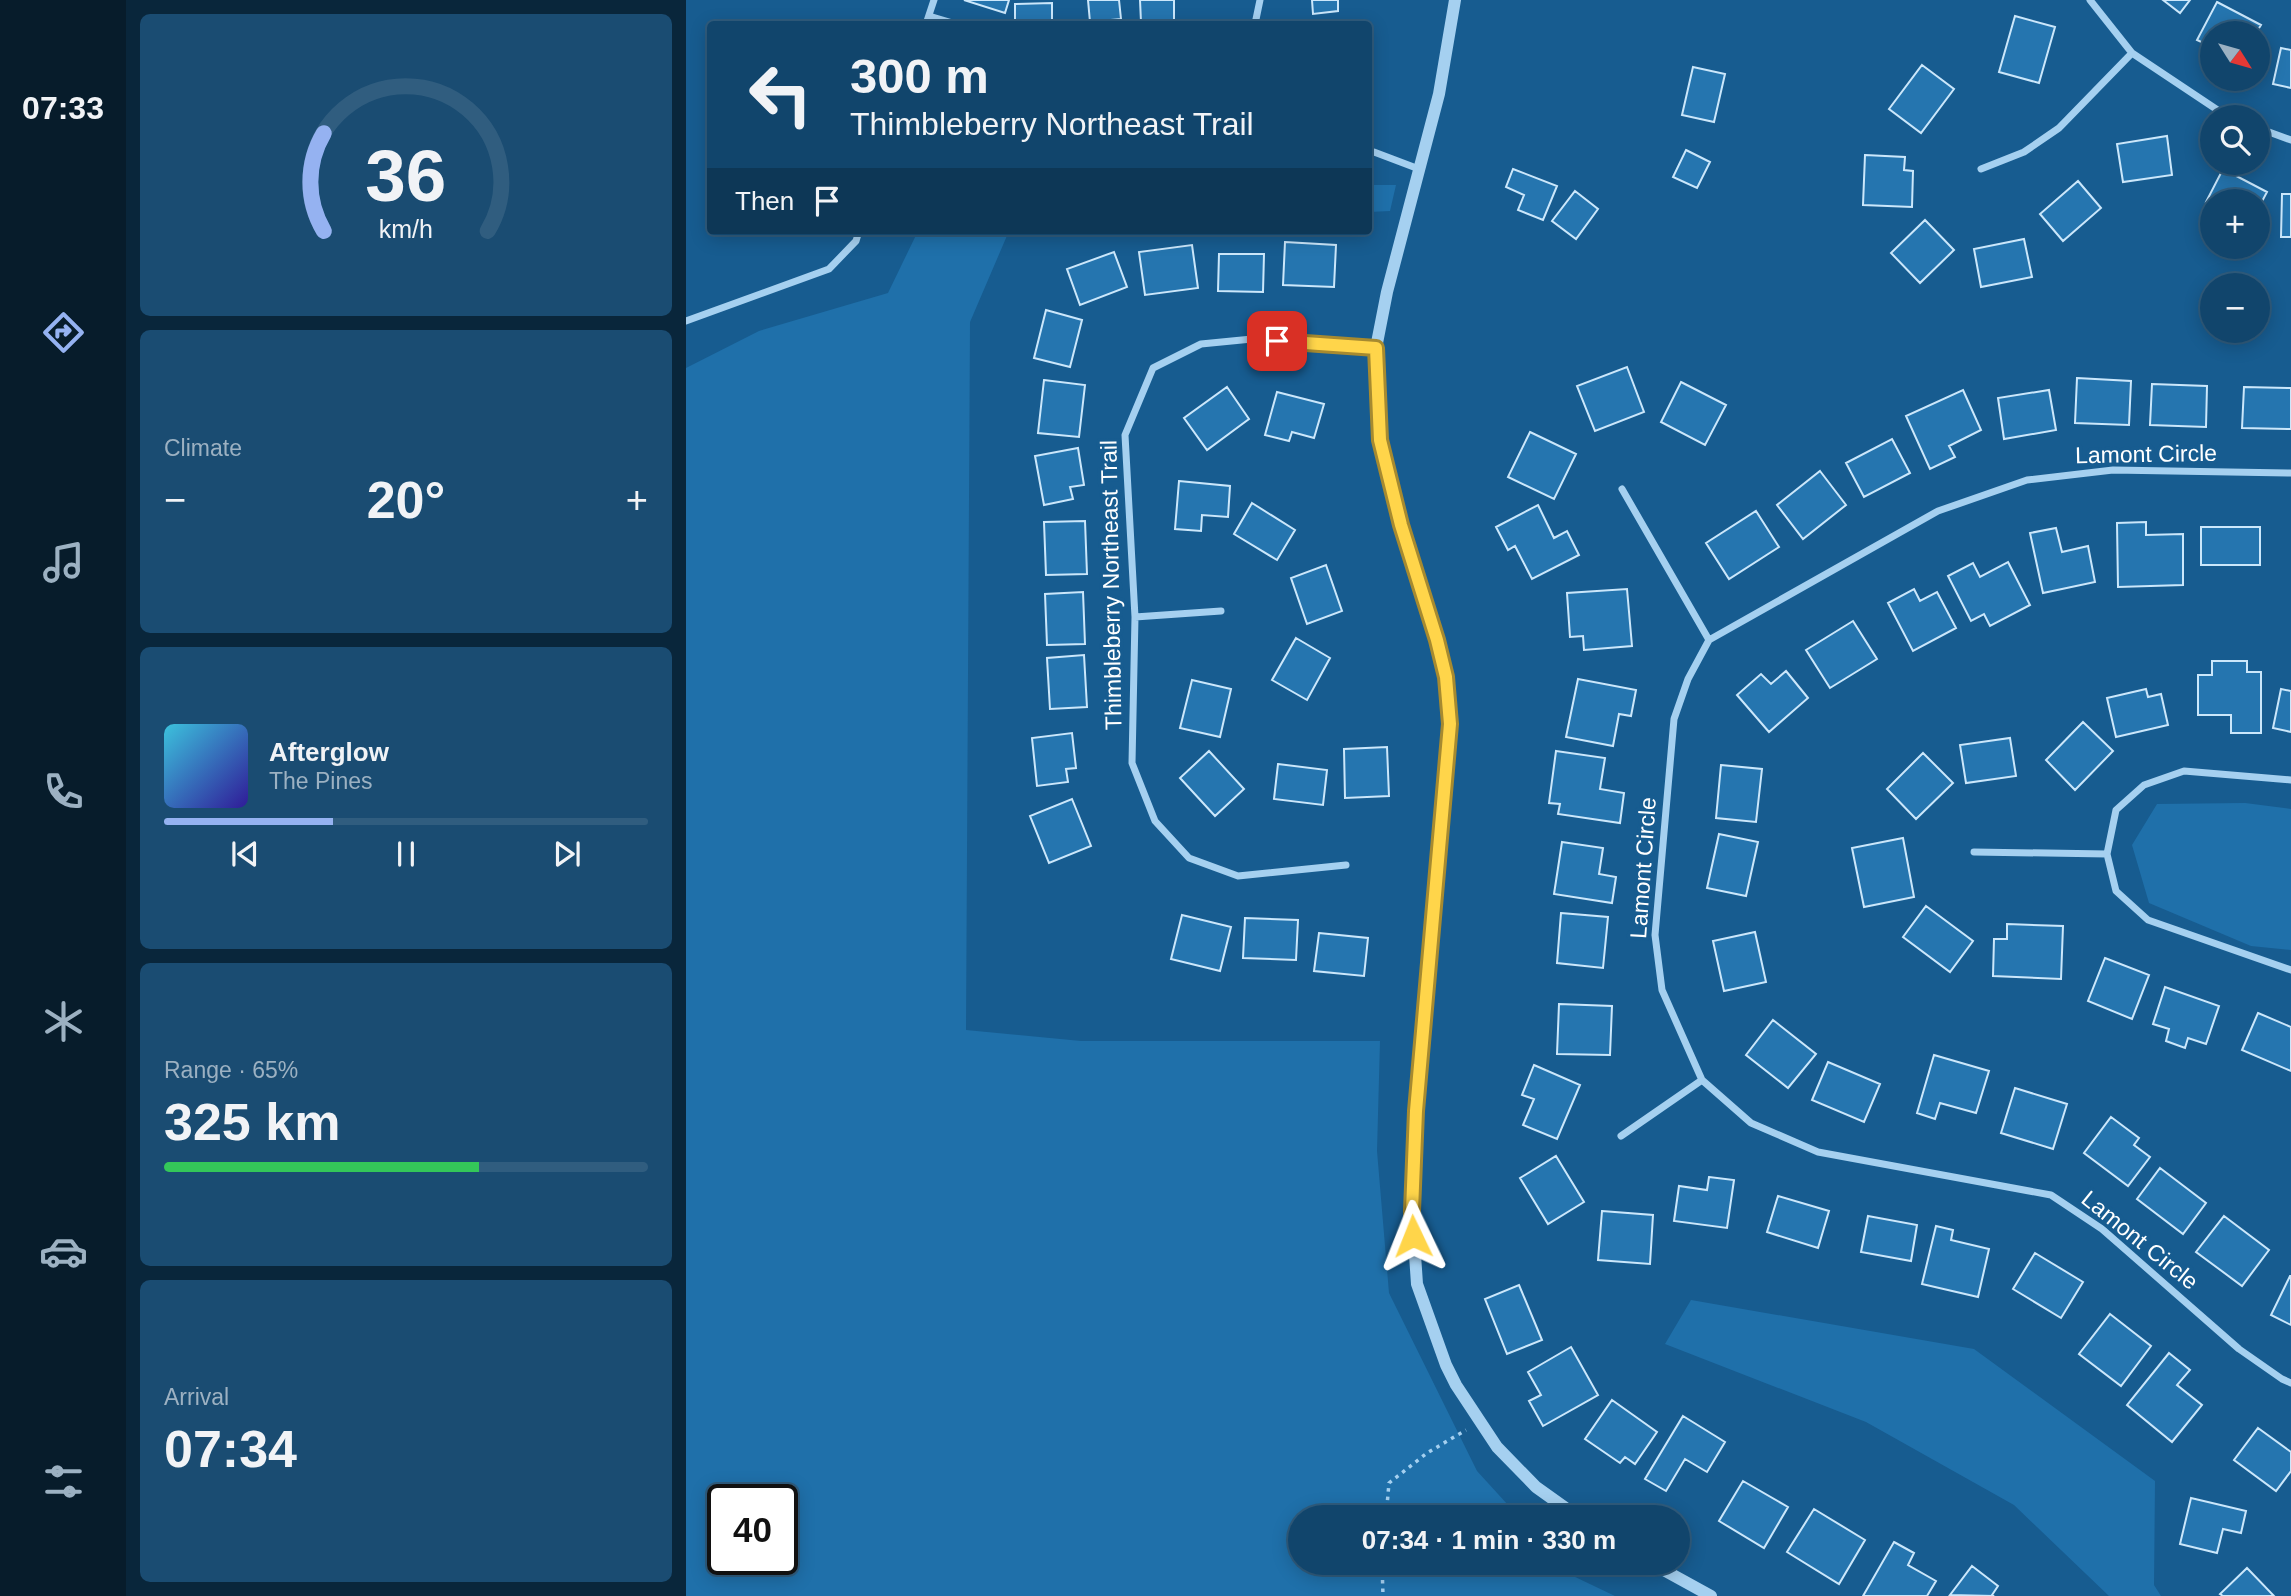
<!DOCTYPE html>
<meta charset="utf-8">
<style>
body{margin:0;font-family:Helvetica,sans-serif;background:#1a4c72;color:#f1f3f6;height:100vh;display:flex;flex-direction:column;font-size:26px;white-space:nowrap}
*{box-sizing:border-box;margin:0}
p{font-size:23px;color:#9cb1c2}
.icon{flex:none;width:38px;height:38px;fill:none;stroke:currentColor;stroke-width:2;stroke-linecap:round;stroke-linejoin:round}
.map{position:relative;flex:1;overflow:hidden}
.side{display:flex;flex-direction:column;gap:14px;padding:14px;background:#09263b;width:560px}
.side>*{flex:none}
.guide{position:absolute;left:21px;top:21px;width:665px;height:214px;border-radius:7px;box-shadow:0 4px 18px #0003,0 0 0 2px #305d7f;background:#11456c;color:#f1f3f6;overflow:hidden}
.needle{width:46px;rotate:127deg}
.tools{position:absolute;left:1514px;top:21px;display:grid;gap:14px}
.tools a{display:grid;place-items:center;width:70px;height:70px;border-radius:50%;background:#11456c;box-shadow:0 4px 18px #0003,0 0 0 2px #305d7f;font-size:35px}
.speed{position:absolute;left:21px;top:1484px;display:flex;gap:14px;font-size:35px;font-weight:700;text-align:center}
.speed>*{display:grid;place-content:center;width:91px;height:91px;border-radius:50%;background:#11456c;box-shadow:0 4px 18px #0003,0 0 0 2px #305d7f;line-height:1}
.speed .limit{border:4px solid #111;border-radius:10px;background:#fff;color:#111}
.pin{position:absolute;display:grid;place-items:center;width:60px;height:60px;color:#fff;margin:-30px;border-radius:14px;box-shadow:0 4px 10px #0006}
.me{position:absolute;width:77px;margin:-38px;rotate:358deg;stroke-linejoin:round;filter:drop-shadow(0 0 5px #0008)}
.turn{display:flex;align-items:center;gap:24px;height:147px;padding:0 28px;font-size:32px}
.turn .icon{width:91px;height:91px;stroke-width:2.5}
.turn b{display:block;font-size:49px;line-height:60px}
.then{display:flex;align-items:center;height:66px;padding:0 28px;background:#0003;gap:14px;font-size:26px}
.big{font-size:52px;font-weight:800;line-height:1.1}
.side .widget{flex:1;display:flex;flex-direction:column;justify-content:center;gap:10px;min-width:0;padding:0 24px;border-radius:10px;background:#1a4c72}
.side .dial{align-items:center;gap:0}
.dial svg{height:182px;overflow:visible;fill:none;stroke:#305d7f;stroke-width:7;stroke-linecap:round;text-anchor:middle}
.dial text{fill:#f1f3f6;stroke:none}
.song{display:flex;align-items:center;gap:21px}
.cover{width:84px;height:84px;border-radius:10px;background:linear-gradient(135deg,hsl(190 70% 55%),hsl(250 70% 35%))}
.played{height:7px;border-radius:4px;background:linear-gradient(90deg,#95b2f1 35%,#305d7f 35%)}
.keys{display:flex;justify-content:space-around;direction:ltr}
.heat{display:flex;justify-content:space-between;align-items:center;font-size:38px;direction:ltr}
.charge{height:10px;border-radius:5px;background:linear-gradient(90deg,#34c759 65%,#305d7f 0)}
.trip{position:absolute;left:602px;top:1505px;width:402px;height:70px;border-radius:35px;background:#11456c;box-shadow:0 4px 18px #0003,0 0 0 2px #305d7f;font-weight:800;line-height:70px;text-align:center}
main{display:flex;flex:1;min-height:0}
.tabs{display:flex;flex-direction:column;width:126px;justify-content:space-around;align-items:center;background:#071c2b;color:#9cb1c2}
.tabs .icon{width:49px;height:49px}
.tabs .on{color:#95b2f1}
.tabs b{font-size:32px;color:#f1f3f6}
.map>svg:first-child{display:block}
.green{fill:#1f70aa;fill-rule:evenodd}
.building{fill:#2575af;stroke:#cbe7fb;stroke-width:2}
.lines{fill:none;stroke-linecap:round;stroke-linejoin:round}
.path{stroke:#a5d0f0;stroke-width:3.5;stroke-dasharray:3.5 5;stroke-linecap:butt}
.minor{stroke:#a5d0f0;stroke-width:7}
.tertiary{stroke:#a5d0f0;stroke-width:12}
.route-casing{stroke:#a68a30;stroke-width:18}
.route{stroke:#ffd54a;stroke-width:12}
.labels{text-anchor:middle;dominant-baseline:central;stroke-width:7;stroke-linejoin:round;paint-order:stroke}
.street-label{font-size:23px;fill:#fff;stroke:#175c90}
</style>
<main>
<nav class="tabs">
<b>07:33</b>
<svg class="icon on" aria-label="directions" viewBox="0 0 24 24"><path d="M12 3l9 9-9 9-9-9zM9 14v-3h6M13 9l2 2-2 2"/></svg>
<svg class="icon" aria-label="music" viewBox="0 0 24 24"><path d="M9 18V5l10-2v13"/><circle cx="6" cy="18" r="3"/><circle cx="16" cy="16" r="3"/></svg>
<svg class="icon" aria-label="phone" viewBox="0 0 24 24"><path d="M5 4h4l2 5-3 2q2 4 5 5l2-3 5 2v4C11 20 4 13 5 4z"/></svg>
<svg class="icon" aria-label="climate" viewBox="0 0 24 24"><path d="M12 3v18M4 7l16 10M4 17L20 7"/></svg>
<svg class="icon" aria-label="car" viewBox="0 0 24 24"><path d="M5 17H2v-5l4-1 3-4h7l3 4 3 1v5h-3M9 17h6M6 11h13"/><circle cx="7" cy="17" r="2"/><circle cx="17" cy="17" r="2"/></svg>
<svg class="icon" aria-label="filters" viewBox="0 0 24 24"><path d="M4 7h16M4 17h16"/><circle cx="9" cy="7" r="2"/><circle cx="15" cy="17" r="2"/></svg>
</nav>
<section class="side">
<div class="widget dial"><svg viewBox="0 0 100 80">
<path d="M14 69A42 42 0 1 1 86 69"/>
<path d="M14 69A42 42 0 0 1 14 26" stroke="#95b2f1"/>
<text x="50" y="56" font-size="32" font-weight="700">36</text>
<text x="50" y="72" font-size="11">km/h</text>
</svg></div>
<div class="widget"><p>Climate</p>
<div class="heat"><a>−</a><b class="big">20°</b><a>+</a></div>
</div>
<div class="widget">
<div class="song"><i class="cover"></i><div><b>Afterglow</b><p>The Pines</p></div></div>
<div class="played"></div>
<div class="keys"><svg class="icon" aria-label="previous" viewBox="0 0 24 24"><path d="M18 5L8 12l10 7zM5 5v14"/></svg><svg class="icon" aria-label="pause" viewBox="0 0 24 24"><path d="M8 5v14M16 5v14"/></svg><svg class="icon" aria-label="next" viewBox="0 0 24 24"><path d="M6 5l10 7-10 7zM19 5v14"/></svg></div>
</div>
<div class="widget"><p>Range · 65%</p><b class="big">325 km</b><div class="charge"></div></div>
<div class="widget"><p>Arrival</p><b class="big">07:34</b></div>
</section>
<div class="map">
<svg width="1605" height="1596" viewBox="0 0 1605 1596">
<rect width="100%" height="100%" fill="#175c90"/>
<path class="green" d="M 682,185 L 710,185 L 704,211 L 683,212 Z
M 232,231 L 323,231 L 284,322 L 280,1030 L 395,1041 L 694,1041 L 691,1151 L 703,1293 L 791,1471 L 833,1517 L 614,1517 L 614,1563 L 874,1563 L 885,1575 L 929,1596 L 0,1596 L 0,368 L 73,331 L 202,293 ZM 37,1500 L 96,1500 L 96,1559 L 37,1559 Z
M 1559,803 L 1605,809 L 1605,950 L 1565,946 L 1463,903 L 1446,845 L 1471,804 Z
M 1005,1300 L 1288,1349 L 1469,1481 L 1468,1585 L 1475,1596 L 1423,1596 L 1328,1505 L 1180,1422 L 979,1344 Z"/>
<path class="building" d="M 278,0 L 323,0 L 319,13 Z
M 402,0 L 433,0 L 435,19 L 404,22 Z
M 454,0 L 488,0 L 488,21 L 455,22 Z
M 626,0 L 652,0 L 652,11 L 627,14 Z
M 1477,0 L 1504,0 L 1494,13 Z
M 1531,2 L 1575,25 L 1570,33 L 1526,33 L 1526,47 L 1511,40 Z
M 366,3 L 366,23 L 329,24 L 329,4 Z
M 1329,16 L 1369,27 L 1353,83 L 1313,72 Z
M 1595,48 L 1605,50 L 1605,88 L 1587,84 Z
M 1236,65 L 1268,89 L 1235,133 L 1203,109 Z
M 1007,67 L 1039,74 L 1028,122 L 996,115 Z
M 1481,136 L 1486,175 L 1437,182 L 1431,144 Z
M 1000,150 L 1024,162 L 1011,188 L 987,177 Z
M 1179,155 L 1219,157 L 1218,170 L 1227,171 L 1226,207 L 1177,205 Z
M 827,169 L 871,186 L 857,220 L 832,210 L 838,195 L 820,187 Z
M 1537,169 L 1581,192 L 1572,209 L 1572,201 L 1526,201 L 1526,205 L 1520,202 Z
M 1392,181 L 1415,208 L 1377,241 L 1354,214 Z
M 889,191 L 912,209 L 890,239 L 866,221 Z
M 1596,194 L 1605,194 L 1605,237 L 1595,237 Z
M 1239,220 L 1268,250 L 1234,283 L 1205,253 Z
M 1338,239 L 1346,277 L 1295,287 L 1288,249 Z
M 599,242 L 650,245 L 648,287 L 597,285 Z
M 506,245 L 512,288 L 459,295 L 453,252 Z
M 428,252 L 441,287 L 394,305 L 381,269 Z
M 533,254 L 578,254 L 577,292 L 532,291 Z
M 360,310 L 396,320 L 384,367 L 348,358 Z
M 941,367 L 958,412 L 909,431 L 891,386 Z
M 1391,378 L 1445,381 L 1443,425 L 1389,423 Z
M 358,380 L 399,385 L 393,437 L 352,433 Z
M 995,382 L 1040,405 L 1019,445 L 975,422 Z
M 1466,384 L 1521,386 L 1520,427 L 1464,425 Z
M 541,387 L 563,419 L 521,450 L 498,418 Z
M 1558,387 L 1605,388 L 1605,429 L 1556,428 Z
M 1277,390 L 1295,430 L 1263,446 L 1269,457 L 1244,469 L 1220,416 Z
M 1363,390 L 1370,430 L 1318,439 L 1312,398 Z
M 591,392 L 638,404 L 628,438 L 606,432 L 603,441 L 579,435 Z
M 844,432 L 890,454 L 868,499 L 822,477 Z
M 1206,439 L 1224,473 L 1178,497 L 1160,463 Z
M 392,448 L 398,485 L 384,487 L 387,499 L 358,505 L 349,456 Z
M 1134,471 L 1160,505 L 1117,539 L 1091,505 Z
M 493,481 L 544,486 L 542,517 L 516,515 L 515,531 L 489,529 Z
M 566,503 L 609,530 L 591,560 L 548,534 Z
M 852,505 L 868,538 L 881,531 L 893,555 L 846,579 L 829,546 L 822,550 L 810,527 Z
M 1070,511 L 1093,547 L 1043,579 L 1020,543 Z
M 399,521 L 401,574 L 360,575 L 358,522 Z
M 1460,522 L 1460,535 L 1497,534 L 1497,585 L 1432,587 L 1431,523 Z
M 1515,527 L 1574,527 L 1574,565 L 1515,565 Z
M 1370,528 L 1376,552 L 1402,546 L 1409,582 L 1357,593 L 1344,533 Z
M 1322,562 L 1344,605 L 1304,626 L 1298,614 L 1285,621 L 1262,576 L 1287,563 L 1294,577 Z
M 640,565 L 656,611 L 621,624 L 605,578 Z
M 941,589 L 946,646 L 898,650 L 897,636 L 884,637 L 881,593 Z
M 1228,589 L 1234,601 L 1251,592 L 1270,628 L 1227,651 L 1202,603 Z
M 397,592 L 399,644 L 361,645 L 359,594 Z
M 1167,621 L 1191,659 L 1144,688 L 1120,650 Z
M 610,638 L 644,658 L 621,700 L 586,680 Z
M 398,655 L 401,707 L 364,709 L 361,658 Z
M 1526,661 L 1561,661 L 1561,672 L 1575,672 L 1575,733 L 1545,733 L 1545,715 L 1512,715 L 1512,675 L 1526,675 Z
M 1100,671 L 1122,698 L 1083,732 L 1051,695 L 1075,674 L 1085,684 Z
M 892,679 L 950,690 L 945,716 L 933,714 L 927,746 L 880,737 Z
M 506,680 L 545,689 L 534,737 L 494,728 Z
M 1460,689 L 1462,697 L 1475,694 L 1482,725 L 1430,737 L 1421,698 Z
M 1595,689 L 1605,691 L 1605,732 L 1587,728 Z
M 1397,722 L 1427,751 L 1389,790 L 1360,760 Z
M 386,733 L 390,768 L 380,769 L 382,782 L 351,786 L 346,738 Z
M 1324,738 L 1330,776 L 1280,783 L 1274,745 Z
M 701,747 L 703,796 L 659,798 L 658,749 Z
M 523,751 L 558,789 L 529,816 L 494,778 Z
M 870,751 L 919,758 L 914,789 L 938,793 L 934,823 L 872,814 L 874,804 L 863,803 Z
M 1237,753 L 1267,783 L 1230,819 L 1201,789 Z
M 592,764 L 641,770 L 637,805 L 588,799 Z
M 1035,765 L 1076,769 L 1070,822 L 1030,818 Z
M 386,799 L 405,846 L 363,863 L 344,816 Z
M 1033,834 L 1072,842 L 1060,896 L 1021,888 Z
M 1217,838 L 1228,897 L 1178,907 L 1166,848 Z
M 876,842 L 917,848 L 913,874 L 930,877 L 926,903 L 868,894 Z
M 1240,906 L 1287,941 L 1264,972 L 1217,937 Z
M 875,913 L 922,917 L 917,968 L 871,963 Z
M 496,915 L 545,927 L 534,971 L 485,959 Z
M 559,918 L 612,920 L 610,960 L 557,958 Z
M 1321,924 L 1377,926 L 1375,979 L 1307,976 L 1308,939 L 1321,939 Z
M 1069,932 L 1080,982 L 1038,991 L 1027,941 Z
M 633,933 L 682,938 L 678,976 L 628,971 Z
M 1419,958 L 1463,975 L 1446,1019 L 1402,1001 Z
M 1479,987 L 1533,1006 L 1520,1044 L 1502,1038 L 1499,1048 L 1480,1041 L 1483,1029 L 1467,1024 Z
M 873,1004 L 926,1006 L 924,1055 L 871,1054 Z
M 1572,1013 L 1605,1027 L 1605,1071 L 1556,1050 Z
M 1087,1020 L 1130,1054 L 1102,1088 L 1060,1055 Z
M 1248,1055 L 1303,1071 L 1290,1113 L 1254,1103 L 1249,1119 L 1231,1113 Z
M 1142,1062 L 1194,1084 L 1178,1122 L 1126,1100 Z
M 848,1065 L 894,1085 L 871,1139 L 837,1125 L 848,1099 L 836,1095 Z
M 1329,1088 L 1381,1104 L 1367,1149 L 1315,1133 Z
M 1425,1117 L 1453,1138 L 1448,1145 L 1464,1157 L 1442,1186 L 1398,1153 Z
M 870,1156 L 898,1202 L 862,1224 L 834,1178 Z
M 1474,1168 L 1520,1203 L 1497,1234 L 1451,1199 Z
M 1023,1177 L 1048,1180 L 1041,1228 L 988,1221 L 993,1186 L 1021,1190 Z
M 1092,1196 L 1143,1211 L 1132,1248 L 1081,1232 Z
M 916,1211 L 967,1215 L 964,1264 L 912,1260 Z
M 1182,1216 L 1231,1225 L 1225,1261 L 1175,1252 Z
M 1538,1216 L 1583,1250 L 1556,1286 L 1510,1252 Z
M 1250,1226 L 1267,1230 L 1265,1240 L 1303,1249 L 1292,1297 L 1236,1284 Z
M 1349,1253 L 1397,1282 L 1375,1318 L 1327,1289 Z
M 1604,1276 L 1605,1276 L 1605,1325 L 1585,1315 Z
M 833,1285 L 856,1340 L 821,1354 L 799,1299 Z
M 1424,1314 L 1465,1346 L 1435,1386 L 1393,1354 Z
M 885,1347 L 912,1395 L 857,1426 L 843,1401 L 855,1395 L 842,1372 Z
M 1483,1353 L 1504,1370 L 1491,1385 L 1516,1405 L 1486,1442 L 1441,1405 Z
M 926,1400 L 971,1432 L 949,1464 L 939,1457 L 934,1463 L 899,1439 Z
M 997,1416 L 1039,1442 L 1021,1472 L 999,1459 L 980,1491 L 959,1479 Z
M 1572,1428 L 1605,1452 L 1605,1471 L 1590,1491 L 1548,1460 Z
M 1057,1481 L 1102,1507 L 1078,1548 L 1033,1521 Z
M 1505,1498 L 1560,1511 L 1555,1533 L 1537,1529 L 1531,1553 L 1494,1544 Z
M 1128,1509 L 1179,1540 L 1153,1584 L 1101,1552 Z
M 1208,1542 L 1228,1553 L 1222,1565 L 1250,1581 L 1241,1596 L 1177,1596 Z
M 1286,1566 L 1312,1586 L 1306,1595 L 1308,1596 L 1264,1595 Z
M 1561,1568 L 1588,1596 L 1537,1596 L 1534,1594 Z"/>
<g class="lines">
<path class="path" d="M 700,1517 L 703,1483 L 741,1453 L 780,1430
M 696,1563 L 697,1596"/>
<path class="minor" d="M 1404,0 L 1446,53 L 1542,117
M 243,16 L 270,24
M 240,24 L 248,0
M 569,24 L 574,0
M 1572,128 L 1605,140
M 682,152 L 688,152 L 733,169
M 1295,169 L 1338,152 L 1373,128 L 1446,53
M 0,321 L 143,269 L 170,241 L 173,231
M 1605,473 L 1427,470 L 1341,480 L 1252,511 L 1023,640 L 1002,679 L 988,719 L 969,935 L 976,990 L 1016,1080 L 1065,1123 L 1132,1152 L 1365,1195 L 1416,1229 L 1553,1349 L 1596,1379 L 1605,1383
M 936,489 L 1023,640
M 449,617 L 535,611
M 1605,780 L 1498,771 L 1458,785 L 1430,810 L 1421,854 L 1430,891 L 1462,920 L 1605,970
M 1288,852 L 1421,854
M 660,865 L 552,876 L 503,858 L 469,821 L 446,763 L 449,617 L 439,435 L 467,368 L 515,344 L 566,339 L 690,348
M 935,1136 L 1016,1080"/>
<path class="tertiary" d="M 769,0 L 753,94 L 701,292 L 690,348 L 694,440 L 715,525 L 747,622 L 760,677 L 764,724 L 730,1111 L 726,1211 L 731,1284 L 760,1365 L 770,1385 L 811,1447 L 850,1487 L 892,1517
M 965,1563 L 1025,1596"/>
</g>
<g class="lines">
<defs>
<path id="route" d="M 591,341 L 690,348 L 694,440 L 715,525 L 751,640 L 760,677 L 764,724 L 730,1111 L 726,1211 L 727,1236"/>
</defs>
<use href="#route" class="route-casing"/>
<use href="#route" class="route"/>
</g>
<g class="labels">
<g class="street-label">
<text transform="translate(1460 454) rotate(-1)">Lamont Circle</text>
<text transform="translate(425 585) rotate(-91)">Thimbleberry Northeast Trail</text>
<text transform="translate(957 868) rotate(-86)">Lamont Circle</text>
<text transform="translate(1454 1240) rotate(39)">Lamont Circle</text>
</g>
</g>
</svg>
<div class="tools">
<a><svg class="needle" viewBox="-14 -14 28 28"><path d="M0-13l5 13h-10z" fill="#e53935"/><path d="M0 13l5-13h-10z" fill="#9cb1c2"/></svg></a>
<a><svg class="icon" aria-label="search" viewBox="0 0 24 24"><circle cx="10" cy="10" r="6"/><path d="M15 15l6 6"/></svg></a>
<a>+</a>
<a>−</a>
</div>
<div class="speed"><div class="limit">40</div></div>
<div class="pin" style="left:591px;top:341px;background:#d93025"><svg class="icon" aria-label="arrive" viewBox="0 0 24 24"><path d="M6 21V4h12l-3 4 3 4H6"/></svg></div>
<svg class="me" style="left:727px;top:1236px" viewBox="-20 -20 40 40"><path d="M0-17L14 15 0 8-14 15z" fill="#ffd54a" stroke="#fff" stroke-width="4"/></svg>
<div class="trip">07:34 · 1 min · 330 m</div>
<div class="guide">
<div class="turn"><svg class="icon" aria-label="left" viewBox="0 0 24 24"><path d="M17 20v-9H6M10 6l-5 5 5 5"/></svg><div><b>300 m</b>Thimbleberry Northeast Trail</div></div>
<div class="then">Then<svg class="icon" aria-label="arrive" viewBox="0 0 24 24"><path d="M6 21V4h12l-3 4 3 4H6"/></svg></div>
</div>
</div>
</main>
